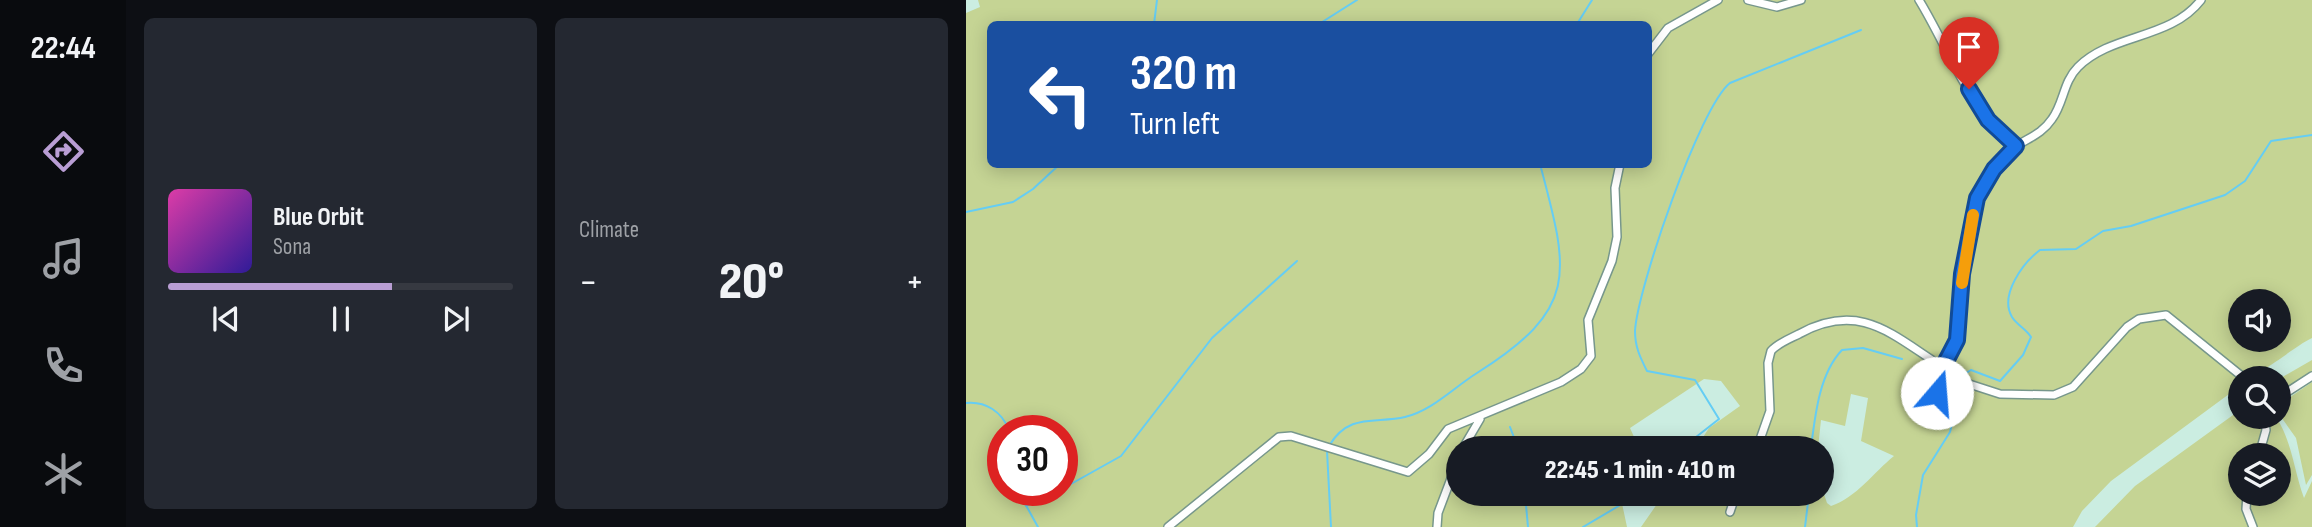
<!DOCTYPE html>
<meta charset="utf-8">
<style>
body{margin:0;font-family:"Sofia Sans Condensed",sans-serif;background:#242831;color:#f1f3f6;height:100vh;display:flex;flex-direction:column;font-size:26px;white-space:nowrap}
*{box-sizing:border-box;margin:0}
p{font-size:23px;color:#9ea1a6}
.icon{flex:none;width:38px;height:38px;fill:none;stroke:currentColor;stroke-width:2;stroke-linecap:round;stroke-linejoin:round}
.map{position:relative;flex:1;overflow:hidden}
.panel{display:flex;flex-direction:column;gap:18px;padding:18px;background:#0d0f14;width:840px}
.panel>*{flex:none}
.hud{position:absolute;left:21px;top:21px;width:665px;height:147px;border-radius:10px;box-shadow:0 4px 18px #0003;background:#1a4fa0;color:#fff;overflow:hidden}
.tools{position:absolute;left:1262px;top:289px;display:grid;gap:14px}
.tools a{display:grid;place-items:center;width:63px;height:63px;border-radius:50%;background:#171b24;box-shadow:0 4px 18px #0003;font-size:35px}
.speed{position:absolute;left:21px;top:415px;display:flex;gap:14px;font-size:35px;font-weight:700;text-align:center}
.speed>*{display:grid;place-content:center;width:91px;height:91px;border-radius:50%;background:#171b24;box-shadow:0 4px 18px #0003;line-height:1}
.speed .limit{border:10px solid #d22;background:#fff;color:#111}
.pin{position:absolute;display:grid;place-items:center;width:60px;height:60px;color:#fff;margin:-72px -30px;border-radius:50% 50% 50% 0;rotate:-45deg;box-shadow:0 0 7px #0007}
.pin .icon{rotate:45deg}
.me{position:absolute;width:77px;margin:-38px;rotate:18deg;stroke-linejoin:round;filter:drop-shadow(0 0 5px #0008)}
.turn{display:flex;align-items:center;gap:24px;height:147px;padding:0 28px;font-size:32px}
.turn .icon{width:91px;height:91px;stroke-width:2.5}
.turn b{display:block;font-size:49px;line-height:60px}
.big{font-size:52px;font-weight:800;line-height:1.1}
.panel .tile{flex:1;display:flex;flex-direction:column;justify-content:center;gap:10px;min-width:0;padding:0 24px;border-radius:10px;background:#242831}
.song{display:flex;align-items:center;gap:21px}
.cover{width:84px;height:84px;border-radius:10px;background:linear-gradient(135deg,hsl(320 70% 55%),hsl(250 70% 35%))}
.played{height:7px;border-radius:4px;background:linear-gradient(90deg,#b99ed4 65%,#363941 65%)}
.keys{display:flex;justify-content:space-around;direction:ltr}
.heat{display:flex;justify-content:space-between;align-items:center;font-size:38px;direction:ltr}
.panel .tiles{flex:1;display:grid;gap:18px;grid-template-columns:repeat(2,1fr)}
.trip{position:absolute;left:480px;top:436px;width:388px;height:70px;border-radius:35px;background:#171b24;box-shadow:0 4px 18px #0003;font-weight:800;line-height:70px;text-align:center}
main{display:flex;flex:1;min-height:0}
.dock{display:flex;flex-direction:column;width:126px;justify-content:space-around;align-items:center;background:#090b0e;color:#9ea1a6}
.dock .icon{width:49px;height:49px}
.dock .current{color:#b99ed4}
.dock b{font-size:32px;color:#f1f3f6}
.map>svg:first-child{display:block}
.green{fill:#c5d494;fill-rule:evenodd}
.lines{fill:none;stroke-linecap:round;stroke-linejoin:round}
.stream{stroke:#65cdf4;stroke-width:2}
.street-casing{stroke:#77978c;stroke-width:10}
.street{stroke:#fff;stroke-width:7}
.route-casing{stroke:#114b97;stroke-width:18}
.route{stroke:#1a73e8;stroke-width:12}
.slow{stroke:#f59e0b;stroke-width:12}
</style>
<main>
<nav class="dock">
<b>22:44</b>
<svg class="icon current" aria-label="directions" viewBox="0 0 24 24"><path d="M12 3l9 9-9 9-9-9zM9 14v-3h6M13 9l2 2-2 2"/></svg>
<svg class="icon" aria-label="music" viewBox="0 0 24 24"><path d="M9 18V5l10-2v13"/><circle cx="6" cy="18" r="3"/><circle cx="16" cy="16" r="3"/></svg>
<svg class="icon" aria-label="phone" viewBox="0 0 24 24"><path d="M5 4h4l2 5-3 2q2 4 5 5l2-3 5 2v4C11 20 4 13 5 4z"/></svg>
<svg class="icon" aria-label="climate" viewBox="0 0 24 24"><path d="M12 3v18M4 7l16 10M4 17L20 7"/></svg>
</nav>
<section class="panel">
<div class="tiles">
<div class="tile">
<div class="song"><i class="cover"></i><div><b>Blue Orbit</b><p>Sona</p></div></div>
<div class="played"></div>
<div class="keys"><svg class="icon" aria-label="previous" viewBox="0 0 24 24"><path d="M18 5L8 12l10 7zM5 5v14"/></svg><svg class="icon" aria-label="pause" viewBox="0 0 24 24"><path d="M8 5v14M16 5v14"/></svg><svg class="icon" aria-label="next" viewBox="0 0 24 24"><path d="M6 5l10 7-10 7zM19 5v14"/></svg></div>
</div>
<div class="tile"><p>Climate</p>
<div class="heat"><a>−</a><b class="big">20°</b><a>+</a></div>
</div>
</div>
</section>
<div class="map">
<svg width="1346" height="527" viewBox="0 0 1346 527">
<rect width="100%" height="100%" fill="#cbede1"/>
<path class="green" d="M 12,0 L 1346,0 L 1346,338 C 1325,348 1294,378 1274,378 L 1274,386 L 1145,481 L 1116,511 L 1107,527 L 675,527 L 698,494 L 856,494 L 856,488 L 861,503 L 865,506 C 890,498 908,472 928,456 L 895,441 L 902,398 L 885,394 L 879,426 L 855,420 L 852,448 L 730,448 L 743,428 L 774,406 L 755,381 L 738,379 L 664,428 L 673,448 L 660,448 L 658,436 L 650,437 L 651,448 L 492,448 L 492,494 L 654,494 L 661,527 L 0,527 L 0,13 L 14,7 ZM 24,24 L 682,24 L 682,164 L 24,164 ZM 1274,301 L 1312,301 L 1312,340 L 1274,340 ZM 37,430 L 96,430 L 96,490 L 37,490 Z
M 1346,360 L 1346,372 L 1313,395 L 1313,379 Z
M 1346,382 L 1346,475 L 1340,485 L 1330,438 L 1313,414 L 1313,405 Z
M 1274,410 L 1274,416 L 1310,417 C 1326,441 1328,471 1338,498 L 1346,481 L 1346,527 L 1129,527 L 1169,486 ZM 1274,455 L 1312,455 L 1312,494 L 1274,494 Z"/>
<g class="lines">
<path class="stream" d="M 188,24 L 191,0
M 353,24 L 391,0
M 611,24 L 626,0
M 0,212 L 47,202 L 67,189 L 94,164
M 996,383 L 1000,373 L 1005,370 L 1034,381 L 1057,355 L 1065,337 C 1060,329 1051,325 1046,317 C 1033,295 1057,263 1074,250 L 1110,249 L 1137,231 L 1165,226 L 1259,195 L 1279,181 L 1305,141 L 1346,135
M 0,403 C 20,401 36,412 43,430
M 544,427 L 552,448
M 363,446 C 383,412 410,424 439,417 C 467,410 487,388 511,373 C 614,308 603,273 574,164
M 716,448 L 753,419 L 729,380 L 681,371 C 674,357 669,347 669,331 C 671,290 734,106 764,83 L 895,30
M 845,448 C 849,416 853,374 876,350 L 897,348 L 936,359
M 361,451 L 365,527
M 96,489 L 155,456 L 246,338 L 331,261
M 57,490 L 57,500 L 72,527
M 559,494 L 562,527
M 60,506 L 94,490
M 617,527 L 656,504 L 666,494
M 839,527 L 843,494
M 951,527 L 950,515 L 957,475 L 984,432 L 995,388"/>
<defs>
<path id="street" d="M 782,0 L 811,7 L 835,0
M 953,0 C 983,49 1003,110 1050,146
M 1235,0 C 1204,40 1146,33 1112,67 C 1097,82 1098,103 1086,119 C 1076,134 1062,138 1049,147 C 1035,157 1023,173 1015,188 C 991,234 1003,291 992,339 C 987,357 975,370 967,386 L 968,391 L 975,394 L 1000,383 L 1034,394 L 1088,395 L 1107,387 L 1161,327 L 1173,319 L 1200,315 L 1278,378
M 682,54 L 702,28 L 752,0
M 1312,398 L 1346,376
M 497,448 L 514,419
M 791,448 L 804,411 L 802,363 L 805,351 C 812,343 823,339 833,334 C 895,300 927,336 977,367
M 1293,455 L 1300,430 L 1298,416
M 1281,494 L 1280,509 L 1287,527
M 764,512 L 770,494
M 202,527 L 313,437 L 325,436 L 442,472 L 463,454 L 482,429 L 595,382 L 615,369 L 625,356 L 622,320 L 646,261 L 651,237 L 649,188 L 654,164
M 471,527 L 472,513 L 492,460"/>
</defs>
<use href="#street" class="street-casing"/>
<use href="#street" class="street"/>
</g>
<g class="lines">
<defs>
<path id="route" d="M 971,393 L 967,386 L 991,340 L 996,274 L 1011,198 L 1028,169 L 1050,146 L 1022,120 L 1003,89"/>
</defs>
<use href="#route" class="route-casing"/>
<use href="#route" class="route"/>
<path class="slow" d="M 996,283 L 1007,215"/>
</g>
</svg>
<div class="tools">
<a><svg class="icon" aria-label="sound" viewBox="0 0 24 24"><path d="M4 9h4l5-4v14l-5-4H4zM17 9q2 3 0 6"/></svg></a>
<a><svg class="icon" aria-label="search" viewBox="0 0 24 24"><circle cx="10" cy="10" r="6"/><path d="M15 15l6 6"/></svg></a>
<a><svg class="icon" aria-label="layers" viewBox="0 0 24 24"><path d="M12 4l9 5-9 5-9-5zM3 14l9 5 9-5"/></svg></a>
</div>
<div class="speed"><div class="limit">30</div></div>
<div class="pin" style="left:1003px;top:89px;background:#d93025"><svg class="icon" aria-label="arrive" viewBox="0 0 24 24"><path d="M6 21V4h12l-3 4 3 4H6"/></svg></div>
<svg class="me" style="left:971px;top:393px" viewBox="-20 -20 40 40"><circle r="19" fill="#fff"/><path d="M0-13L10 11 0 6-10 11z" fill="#1a73e8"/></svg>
<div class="trip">22:45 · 1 min · 410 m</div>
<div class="hud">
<div class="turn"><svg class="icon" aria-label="left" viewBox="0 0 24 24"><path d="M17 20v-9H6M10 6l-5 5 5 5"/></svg><div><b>320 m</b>Turn left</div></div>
</div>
</div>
</main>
